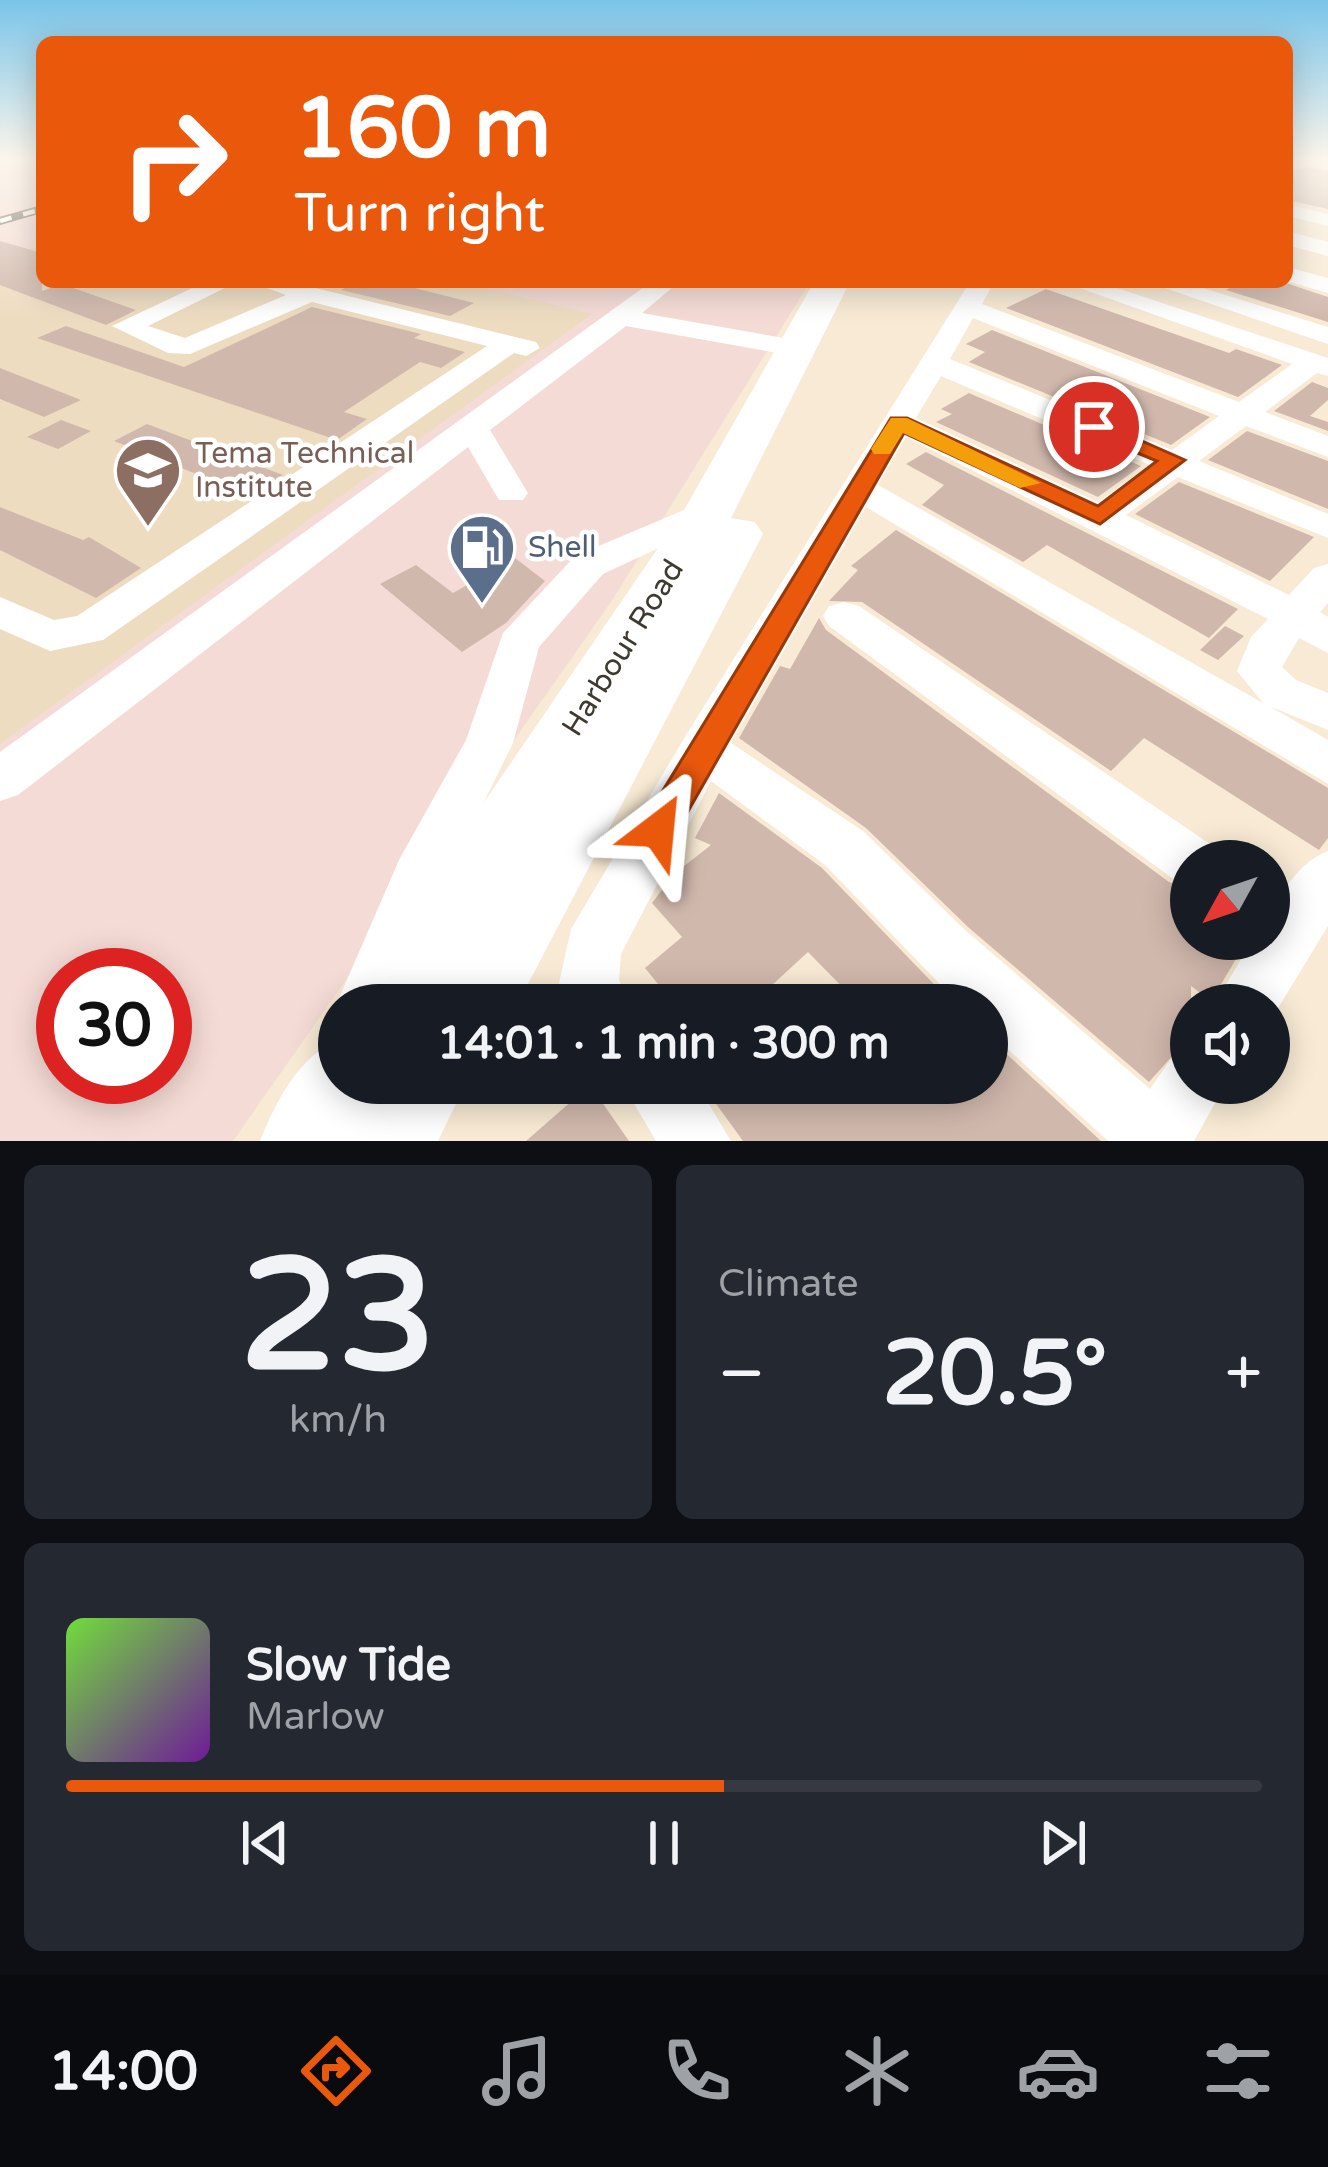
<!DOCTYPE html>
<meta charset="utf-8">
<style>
body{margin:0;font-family:"Varela Round",sans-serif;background:#242831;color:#f1f3f6;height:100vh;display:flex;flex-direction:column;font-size:45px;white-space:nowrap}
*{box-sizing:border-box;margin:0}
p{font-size:39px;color:#9ea1a6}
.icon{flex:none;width:66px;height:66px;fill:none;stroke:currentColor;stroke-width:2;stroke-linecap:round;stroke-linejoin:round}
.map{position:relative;height:1141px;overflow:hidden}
.sheet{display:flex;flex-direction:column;gap:24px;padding:24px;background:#0d0f14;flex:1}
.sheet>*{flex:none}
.guide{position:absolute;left:36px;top:36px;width:1257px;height:252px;border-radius:18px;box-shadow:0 6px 30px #0003;background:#ea580c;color:#fff;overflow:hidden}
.needle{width:78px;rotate:230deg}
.buttons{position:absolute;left:1170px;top:840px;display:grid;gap:24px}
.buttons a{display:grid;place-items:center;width:120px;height:120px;border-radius:50%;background:#171b24;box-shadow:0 6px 30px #0003;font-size:60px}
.speed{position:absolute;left:36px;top:948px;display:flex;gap:24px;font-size:60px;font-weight:700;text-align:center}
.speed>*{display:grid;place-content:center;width:156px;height:156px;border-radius:50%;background:#171b24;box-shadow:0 6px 30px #0003;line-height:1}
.speed .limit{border:18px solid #d22;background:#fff;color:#111}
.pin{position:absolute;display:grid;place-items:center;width:102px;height:102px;color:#fff;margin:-51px;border:6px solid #fff;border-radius:50%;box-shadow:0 3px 12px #0007}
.me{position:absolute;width:132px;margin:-66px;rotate:29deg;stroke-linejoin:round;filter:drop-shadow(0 0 9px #0008)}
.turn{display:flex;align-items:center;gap:42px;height:252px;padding:0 60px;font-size:54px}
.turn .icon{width:156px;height:156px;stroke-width:2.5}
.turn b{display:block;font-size:84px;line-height:102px}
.big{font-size:90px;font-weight:700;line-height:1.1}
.sheet .widget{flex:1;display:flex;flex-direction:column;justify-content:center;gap:18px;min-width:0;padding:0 42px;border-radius:18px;background:#242831}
.sheet .dial{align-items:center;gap:0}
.dial b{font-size:156px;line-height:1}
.song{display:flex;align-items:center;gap:36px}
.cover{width:144px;height:144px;border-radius:18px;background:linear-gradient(135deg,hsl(100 70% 55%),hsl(280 70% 35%))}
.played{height:12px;border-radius:6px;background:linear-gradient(90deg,#ea580c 55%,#363941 55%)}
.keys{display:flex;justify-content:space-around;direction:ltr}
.heat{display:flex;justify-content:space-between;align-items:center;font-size:66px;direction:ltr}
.sheet .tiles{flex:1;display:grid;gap:24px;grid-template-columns:1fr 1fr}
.widget:last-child{grid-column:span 2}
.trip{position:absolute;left:318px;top:984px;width:690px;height:120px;border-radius:60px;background:#171b24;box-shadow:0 6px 30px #0003;font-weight:700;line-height:120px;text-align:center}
.dock{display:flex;height:192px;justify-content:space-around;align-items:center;background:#090b0e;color:#9ea1a6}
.dock .icon{width:84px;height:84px}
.dock .active{color:#ea580c}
.dock b{font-size:54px;color:#f1f3f6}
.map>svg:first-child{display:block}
.industrial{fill:#f5dbd5;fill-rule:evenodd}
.built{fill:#eedcc1}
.building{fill:#d1b8ad}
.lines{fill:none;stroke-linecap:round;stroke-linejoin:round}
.minor{fill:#fff;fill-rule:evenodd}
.highway{fill:#fff;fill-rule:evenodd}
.rail-casing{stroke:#60594e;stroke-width:8}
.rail{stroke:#fff;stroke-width:4.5;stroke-dasharray:12;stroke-linecap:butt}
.route{fill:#ea580c;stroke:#983908;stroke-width:3}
.slow{fill:#f59e0b}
.labels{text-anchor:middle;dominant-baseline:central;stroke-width:9;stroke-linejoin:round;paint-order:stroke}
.education-label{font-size:30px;fill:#785e54;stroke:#fff;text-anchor:start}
.service-label{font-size:30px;fill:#4e5e75;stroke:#fff;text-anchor:start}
.street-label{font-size:30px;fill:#3f3a31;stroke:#fff}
</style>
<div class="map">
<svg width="1328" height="1141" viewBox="0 0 1328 1141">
<rect width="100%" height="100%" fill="#f8ead4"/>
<path class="industrial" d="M 0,160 L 42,160 L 42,282 L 810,282 L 613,599 L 233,1141 L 0,1141 ZM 63,975 L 165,975 L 165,1077 L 63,1077 Z"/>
<path class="built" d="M 42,245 L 42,282 L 459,282 L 592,314 L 0,744 L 0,260 Z"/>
<path class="building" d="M 1310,167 L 1328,171 L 1328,209 L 1287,200 L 1287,171 Z
M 0,241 L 42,253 L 42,291 L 62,284 L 136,310 L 106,325 L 0,285 Z
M 356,282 L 391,282 L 474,303 L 450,316 L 341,290 Z
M 1240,282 L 1283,282 L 1328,297 L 1328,322 L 1226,290 Z
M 1046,289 L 1229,353 L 1236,349 L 1282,365 L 1238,397 L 1006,308 Z
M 312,307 L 421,334 L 414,338 L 465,352 L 441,368 L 420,362 L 344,412 L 367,419 L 337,440 L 37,338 L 66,326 L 184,367 Z
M 992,330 L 1210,417 L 1171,445 L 969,362 L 985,352 L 966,344 Z
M 0,368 L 81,400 L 44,417 L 0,399 Z
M 1312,382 L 1328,388 L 1328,400 L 1310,416 L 1328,422 L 1328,431 L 1274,411 Z
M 964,391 L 1141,466 L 1098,497 L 936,422 L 952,414 L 941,409 L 969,393 Z
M 61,420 L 91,431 L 58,449 L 27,437 Z
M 147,424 L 283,475 L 251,496 L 114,441 Z
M 1247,431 L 1328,461 L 1328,509 L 1208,460 Z
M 926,452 L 1238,609 L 1209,638 L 1047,545 L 1023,562 L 922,505 L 944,485 L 906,464 Z
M 1179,482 L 1314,537 L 1270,581 L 1135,514 Z
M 0,507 L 83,540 L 89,537 L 141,568 L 96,598 L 0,550 Z
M 896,530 L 1328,788 L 1328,838 L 1319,850 L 1144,738 L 1111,771 L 862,602 L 829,601 L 858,570 L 851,566 Z
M 515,558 L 545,581 L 506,623 L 462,652 L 380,584 L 416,565 L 453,593 Z
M 819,618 L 826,630 L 1169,882 L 1191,890 L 1191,939 L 1248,939 L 1211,1001 L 1191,986 L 1191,1035 L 1149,1082 L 968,927 L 866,828 L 739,738 L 780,666 L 790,669 Z
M 1225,626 L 1244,636 L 1218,660 L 1200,650 Z
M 719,793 L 822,868 L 954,1005 L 860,1005 L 808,952 L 771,986 L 788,1005 L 675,1005 L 645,968 L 682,937 L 652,903 L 674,874 L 711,845 L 695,838 Z
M 987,1036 L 1101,1141 L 743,1141 L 701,1083 L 987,1083 Z
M 590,1085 L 629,1141 L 526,1141 Z"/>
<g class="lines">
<path class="minor" d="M 1287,204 L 1328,214 L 1328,226 L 1287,216 Z
M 1287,231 L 1328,242 L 1328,256 L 1287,245 Z
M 1287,267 L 1328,278 L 1328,293 L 1287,281 Z
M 205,282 L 237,282 L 148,326 L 185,338 L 286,295 L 250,282 L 291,282 L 536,342 L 540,348 L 526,356 L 514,353 L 103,640 L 50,651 L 0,629 L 0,597 L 54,620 L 77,616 L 487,346 L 312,302 L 190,354 L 168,353 L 112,326 Z
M 651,282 L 679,282 L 642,313 L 795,340 L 809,348 L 795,356 L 626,326 L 490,430 L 528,493 L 523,500 L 499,500 L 468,447 L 18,795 L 0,801 L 0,752 Z
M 970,282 L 994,282 L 982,304 L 1239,402 L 1292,364 L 1063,282 L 1099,282 L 1328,358 L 1328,376 L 1317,373 L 1265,412 L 1328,436 L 1328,457 L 1246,426 L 1199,461 L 1328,514 L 1328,538 L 1178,477 L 1126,515 L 1289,595 L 1314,568 L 1328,564 L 1328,603 L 1320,612 L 1328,617 L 1328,653 L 1299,638 L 1282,667 L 1296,680 L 1328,693 L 1328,730 L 1269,706 L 1328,740 L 1328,784 L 866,507 L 731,743 L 863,831 L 965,930 L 1150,1089 L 1170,1060 L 1191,1051 L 1191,1083 L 1226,1083 L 1194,1141 L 1108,1141 L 987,1030 L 987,1005 L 960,1005 L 825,865 L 711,781 L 621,954 L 619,980 L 630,1005 L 568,1005 L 559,983 L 571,929 L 686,735 ZM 973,318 L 1219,416 L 1172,450 L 950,359 ZM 941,376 L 1150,465 L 1098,502 L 916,418 ZM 906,437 L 1268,619 L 1251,637 L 1237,671 L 1263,703 L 878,485 Z
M 1147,282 L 1184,282 L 1328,327 L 1328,344 Z
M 710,499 L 723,502 L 728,510 L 723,518 L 603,574 L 539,647 L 513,743 L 443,885 L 398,1005 L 339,1005 L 339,1012 L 336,1005 L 399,860 L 466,740 L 503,633 L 575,556 Z
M 844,602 L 859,606 L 1210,844 L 1218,861 L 1191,861 L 1191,886 L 1172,878 L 829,626 L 823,616 L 829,606 Z
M 1328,851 L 1328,926 L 1269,1023 L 1269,1005 L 1214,1005 L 1253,939 L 1269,939 C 1269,905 1296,863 1328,851 Z
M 622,1083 L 696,1083 L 731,1141 L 656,1141 Z"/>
<path class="highway" d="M 814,282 L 850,282 L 731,518 L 755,522 L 763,534 L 517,1005 L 354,1005 L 367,973 L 684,510 Z
M 339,1040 L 339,1083 L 466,1083 L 438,1141 L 260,1141 C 276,1102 298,1056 339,1040 Z"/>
<defs>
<path id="rail" d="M 0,221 L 42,209"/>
</defs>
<use href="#rail" class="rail-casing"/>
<use href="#rail" class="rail"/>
</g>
<linearGradient id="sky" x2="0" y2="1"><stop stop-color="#7ac4e9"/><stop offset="0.5" stop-color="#fcf6ec"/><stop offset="1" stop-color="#fcf6ec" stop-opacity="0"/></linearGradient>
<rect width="1328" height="319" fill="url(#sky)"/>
<path class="route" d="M 891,418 L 907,418 L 1098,506 L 1157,461 L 1086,432 L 1086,423 L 1101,423 L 1185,460 L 1100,524 L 904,433 L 671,841 L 658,846 L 646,841 L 640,830 L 646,818 Z"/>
<path class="slow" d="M 891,418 L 907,418 L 1041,483 L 1020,488 L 903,433 L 890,454 L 874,454 L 871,449 Z"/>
<defs>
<symbol id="school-pin" viewBox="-11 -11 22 30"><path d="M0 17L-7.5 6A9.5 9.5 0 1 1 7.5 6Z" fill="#8d6e63" stroke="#fff"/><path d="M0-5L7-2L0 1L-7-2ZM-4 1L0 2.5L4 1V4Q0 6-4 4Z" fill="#fff"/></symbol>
<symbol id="fuel-pin" viewBox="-11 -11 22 30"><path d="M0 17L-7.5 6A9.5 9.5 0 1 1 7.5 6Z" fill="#5c6f8a" stroke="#fff"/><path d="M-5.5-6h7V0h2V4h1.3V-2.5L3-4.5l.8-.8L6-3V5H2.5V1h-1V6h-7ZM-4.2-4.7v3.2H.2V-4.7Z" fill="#fff"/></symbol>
</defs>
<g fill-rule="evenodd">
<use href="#school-pin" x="110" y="432" width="76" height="104"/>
<use href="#fuel-pin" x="444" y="509" width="76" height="104"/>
</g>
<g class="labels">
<g class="education-label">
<text x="195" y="453">Tema Technical<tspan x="195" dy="34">Institute</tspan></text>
</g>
<g class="service-label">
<text x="528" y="547">Shell</text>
</g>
<g class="street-label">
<text transform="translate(623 648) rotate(-58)">Harbour Road</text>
</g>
</g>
</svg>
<div class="buttons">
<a><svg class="needle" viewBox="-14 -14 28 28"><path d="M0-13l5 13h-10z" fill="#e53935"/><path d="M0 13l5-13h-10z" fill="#9ea1a6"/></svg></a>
<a><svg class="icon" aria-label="sound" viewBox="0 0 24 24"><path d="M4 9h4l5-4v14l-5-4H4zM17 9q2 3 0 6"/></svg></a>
</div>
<div class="speed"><div class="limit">30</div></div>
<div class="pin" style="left:1094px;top:427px;background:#d93025"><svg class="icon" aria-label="arrive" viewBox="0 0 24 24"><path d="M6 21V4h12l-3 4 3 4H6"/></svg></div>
<svg class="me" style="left:658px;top:830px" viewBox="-20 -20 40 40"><path d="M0-17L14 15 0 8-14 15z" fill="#ea580c" stroke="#fff" stroke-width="4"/></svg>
<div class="trip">14:01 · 1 min · 300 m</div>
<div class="guide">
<div class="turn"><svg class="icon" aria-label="right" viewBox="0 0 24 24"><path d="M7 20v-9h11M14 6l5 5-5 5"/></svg><div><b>160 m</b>Turn right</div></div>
</div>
</div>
<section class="sheet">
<div class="tiles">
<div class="widget dial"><b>23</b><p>km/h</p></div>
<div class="widget"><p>Climate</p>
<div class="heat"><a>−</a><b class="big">20.5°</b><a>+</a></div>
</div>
<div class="widget">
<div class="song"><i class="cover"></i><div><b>Slow Tide</b><p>Marlow</p></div></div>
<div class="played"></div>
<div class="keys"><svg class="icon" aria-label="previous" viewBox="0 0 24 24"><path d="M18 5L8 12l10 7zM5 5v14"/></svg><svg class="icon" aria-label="pause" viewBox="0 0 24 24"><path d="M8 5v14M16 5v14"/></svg><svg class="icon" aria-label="next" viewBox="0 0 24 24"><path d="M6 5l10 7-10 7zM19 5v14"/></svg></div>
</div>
</div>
</section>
<nav class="dock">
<b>14:00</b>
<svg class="icon active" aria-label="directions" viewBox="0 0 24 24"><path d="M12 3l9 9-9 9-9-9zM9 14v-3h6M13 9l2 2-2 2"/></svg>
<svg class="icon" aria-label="music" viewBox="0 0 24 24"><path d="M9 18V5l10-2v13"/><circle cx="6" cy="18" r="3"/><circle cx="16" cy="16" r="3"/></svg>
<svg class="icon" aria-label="phone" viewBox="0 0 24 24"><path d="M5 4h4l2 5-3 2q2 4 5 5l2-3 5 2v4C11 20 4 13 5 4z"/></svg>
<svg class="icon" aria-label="climate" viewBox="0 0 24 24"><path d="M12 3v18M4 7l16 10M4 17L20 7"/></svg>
<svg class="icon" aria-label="car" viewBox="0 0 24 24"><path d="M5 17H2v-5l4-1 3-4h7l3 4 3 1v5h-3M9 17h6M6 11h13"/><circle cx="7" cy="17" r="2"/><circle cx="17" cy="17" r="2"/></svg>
<svg class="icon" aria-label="filters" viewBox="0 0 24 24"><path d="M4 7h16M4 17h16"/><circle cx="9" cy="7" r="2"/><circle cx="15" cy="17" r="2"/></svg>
</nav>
